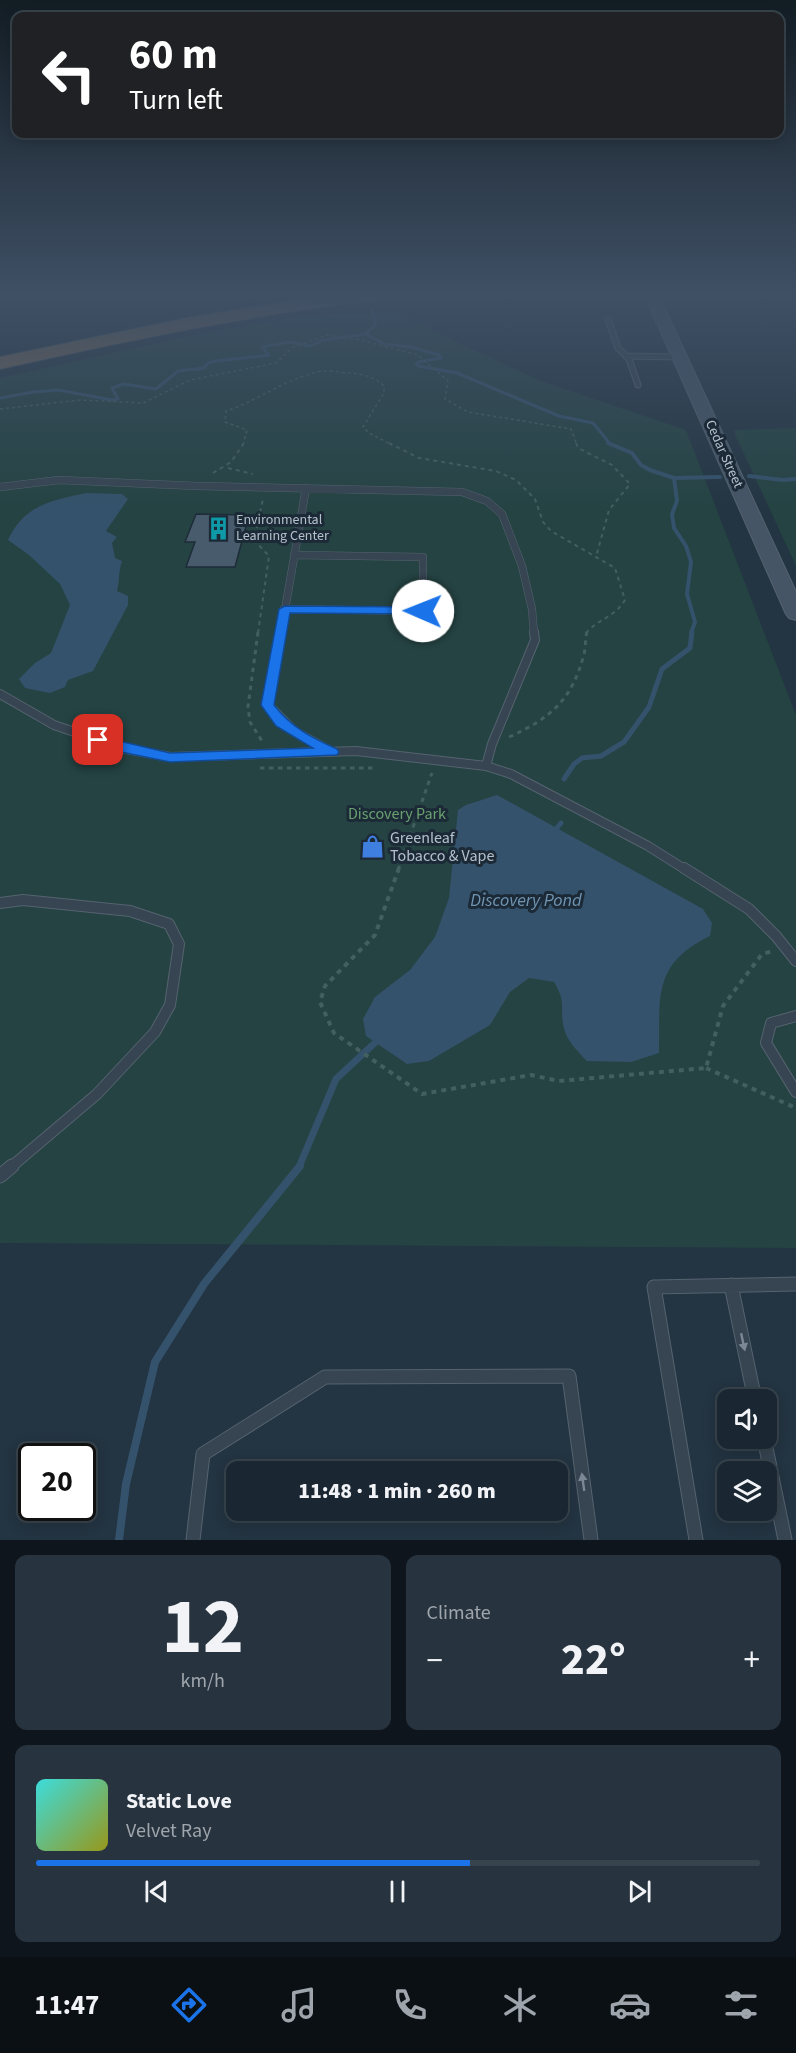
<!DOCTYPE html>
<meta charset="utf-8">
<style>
body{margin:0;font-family:"Source Sans 3",sans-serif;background:#27333e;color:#f1f3f6;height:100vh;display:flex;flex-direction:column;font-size:22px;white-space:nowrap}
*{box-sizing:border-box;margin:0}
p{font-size:20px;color:#9fa5ac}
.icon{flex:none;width:33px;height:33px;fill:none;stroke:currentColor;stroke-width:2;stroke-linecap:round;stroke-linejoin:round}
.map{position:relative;height:1540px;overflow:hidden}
.panel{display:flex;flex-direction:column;gap:15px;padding:15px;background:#0e151c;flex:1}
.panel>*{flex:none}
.top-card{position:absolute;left:12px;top:12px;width:772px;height:126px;border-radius:12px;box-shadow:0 3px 15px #0003,0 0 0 2px #38444d;background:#202124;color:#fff;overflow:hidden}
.fabs{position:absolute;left:717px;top:1389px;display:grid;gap:12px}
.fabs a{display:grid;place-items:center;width:60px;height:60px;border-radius:12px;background:#1a2732;box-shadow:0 3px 15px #0003,0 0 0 2px #38444d;font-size:30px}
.speed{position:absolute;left:18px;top:1443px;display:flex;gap:12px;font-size:30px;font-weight:700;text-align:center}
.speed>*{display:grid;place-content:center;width:78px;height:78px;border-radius:50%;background:#1a2732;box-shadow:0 3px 15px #0003,0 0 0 2px #38444d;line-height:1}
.speed .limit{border:3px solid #111;border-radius:9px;background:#fff;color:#111}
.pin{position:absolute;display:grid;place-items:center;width:51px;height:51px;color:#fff;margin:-26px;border-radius:12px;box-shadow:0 3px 9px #0006}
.me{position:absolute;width:66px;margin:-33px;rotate:271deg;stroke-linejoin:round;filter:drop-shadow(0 0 4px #0008)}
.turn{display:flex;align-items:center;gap:21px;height:126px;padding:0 18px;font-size:27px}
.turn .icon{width:78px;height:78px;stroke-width:2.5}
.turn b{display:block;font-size:42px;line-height:51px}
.big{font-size:45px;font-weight:800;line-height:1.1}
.panel .widget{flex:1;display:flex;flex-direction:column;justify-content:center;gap:9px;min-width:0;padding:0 21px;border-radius:12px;background:#27333e}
.panel .dial{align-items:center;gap:0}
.dial b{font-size:78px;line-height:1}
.song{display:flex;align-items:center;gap:18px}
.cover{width:72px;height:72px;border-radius:9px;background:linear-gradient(135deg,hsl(180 70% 55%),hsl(60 70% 35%))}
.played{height:6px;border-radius:3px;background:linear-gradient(90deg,#1a73e8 60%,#38444d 60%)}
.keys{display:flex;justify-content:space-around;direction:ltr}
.heat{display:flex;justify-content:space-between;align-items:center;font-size:33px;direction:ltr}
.panel .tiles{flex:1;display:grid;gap:15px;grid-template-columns:1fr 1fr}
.widget:last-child{grid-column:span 2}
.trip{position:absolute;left:226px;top:1461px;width:342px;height:60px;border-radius:12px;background:#1a2732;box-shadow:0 3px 15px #0003,0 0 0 2px #38444d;font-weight:800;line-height:60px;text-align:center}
.menu{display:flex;height:96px;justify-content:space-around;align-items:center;background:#0a1014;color:#9fa5ac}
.menu .icon{width:42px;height:42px}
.menu .selected{color:#1a73e8}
.menu b{font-size:27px;color:#f1f3f6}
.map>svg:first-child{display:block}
.green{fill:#254343}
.water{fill:#34526b}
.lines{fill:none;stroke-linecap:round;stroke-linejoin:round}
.stream-far4{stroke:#34526b;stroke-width:3}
.stream-far3{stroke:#34526b;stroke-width:4}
.stream-far2{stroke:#34526b;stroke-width:5}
.stream-far1{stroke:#34526b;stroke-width:7}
.stream{stroke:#34526b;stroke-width:8}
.building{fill:#485b6c;stroke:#1e2c39;stroke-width:1.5}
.lane-far4-casing{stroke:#55636f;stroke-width:7}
.lane-far3-casing{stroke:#55636f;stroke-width:8}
.lane-far2-casing{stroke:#55636f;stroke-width:10}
.lane-far1-casing{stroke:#55636f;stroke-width:12}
.lane-casing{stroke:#55636f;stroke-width:15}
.secondary-casing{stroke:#55636f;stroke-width:2}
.highway-casing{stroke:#42505c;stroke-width:2}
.path-far3{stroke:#435f5f;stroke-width:1.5;stroke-dasharray:3 3;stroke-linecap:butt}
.path-far2{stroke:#435f5f;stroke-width:2;stroke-dasharray:4 4;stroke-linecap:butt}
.path-far1{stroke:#435f5f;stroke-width:3;stroke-dasharray:4.5 4.5;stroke-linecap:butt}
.path{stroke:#435f5f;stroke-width:4;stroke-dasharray:5 5;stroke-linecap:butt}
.lane-far4{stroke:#374552;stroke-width:5}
.lane-far3{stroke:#374552;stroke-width:7}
.lane-far2{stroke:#374552;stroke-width:8}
.lane-far1{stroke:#374552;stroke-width:10}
.lane{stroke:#374552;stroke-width:13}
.secondary{fill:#455565;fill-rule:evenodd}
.highway{fill:#796653;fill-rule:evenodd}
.oneway{fill:#7c8995}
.route{fill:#1a73e8;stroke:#114b97;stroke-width:1.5}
.labels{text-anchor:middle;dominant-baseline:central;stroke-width:6;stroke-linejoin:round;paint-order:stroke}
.far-street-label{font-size:14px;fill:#b4c0cc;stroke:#1c2a37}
.far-poi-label{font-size:14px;fill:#b4c0cc;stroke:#1c2a37;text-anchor:start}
.park-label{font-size:16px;fill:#68a06f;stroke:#1c2a37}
.poi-label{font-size:16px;fill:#b4c0cc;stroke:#1c2a37;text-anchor:start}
.water-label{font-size:18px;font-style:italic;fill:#7095b3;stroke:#1c2a37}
</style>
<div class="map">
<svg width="796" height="1540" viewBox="0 0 796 1540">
<rect width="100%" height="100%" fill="#233442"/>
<path class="green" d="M 392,312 L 541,381 L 686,430 L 796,715 L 796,1248 L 0,1243 L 0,378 L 204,333 L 303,316 Z
M 796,428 L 796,566 L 733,430 Z"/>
<path class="water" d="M 87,493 L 122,494 L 128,499 L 106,531 L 117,537 L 112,543 L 115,558 L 122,561 C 118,573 120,580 117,591 L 128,596 L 128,605 L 93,671 L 68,680 L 65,687 L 50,693 L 25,688 L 19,679 L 35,663 L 51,653 L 70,605 L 60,584 L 29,555 L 8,540 C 24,505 52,500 87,493 Z
M 497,795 L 703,909 L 712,923 L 710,936 C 652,964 660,997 659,1053 L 631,1062 L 587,1061 C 577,1051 565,1039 563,1024 C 560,1004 566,1002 554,982 L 529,978 L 510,992 L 490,1025 L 429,1061 L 407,1064 L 366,1036 L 363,1019 L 375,997 L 410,970 L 435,937 L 449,898 L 458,810 L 466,805 Z"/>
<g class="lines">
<path class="stream-far4" d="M 366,334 L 376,323 L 372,311
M 0,398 L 33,392 L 58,390 L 112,400 L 118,399 L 112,388 L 124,384 L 156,389 L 178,371 L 204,368 L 208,363 L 216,361 L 269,355 L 262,347 L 289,342 L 310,346 L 324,340 L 366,334 L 384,344 L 411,347 L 439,355 L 441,358 L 418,362 L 416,364 L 418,366 L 457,373 L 559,416 L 593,423 L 611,445"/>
<path class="stream-far3" d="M 608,443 L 632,453 L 641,465 L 650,470 L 674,478 L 720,477
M 749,476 L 782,480 L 796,479
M 674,478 L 677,501 L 672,514 L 674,528 L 686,546 L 691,562 L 687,594 L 695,622 L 691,633"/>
<path class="stream-far2" d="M 564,779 L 574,764 L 582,758 L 601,756 L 624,742 L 649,707 L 662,669 L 690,648 L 692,632
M 552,834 L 561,823"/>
<path class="stream-far1" d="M 299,1167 L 336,1079 L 380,1038"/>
<path class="stream" d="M 119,1540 L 126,1484 L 155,1362 L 204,1284 L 300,1166"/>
</g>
<path class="building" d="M 196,514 L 249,515 L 235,567 L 186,567 L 195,542 L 185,542 Z"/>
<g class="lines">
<defs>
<path id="lane-far4" d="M 608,319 L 618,348 L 629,359 L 638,385
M 626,356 L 680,357"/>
<path id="lane-far3" d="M 0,487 L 59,480 L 197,486 L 462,492 L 487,501 L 502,514 L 522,566 L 532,609 L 534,633
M 284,609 L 423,611 L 423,557 L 294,555
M 281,633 L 306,488"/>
<path id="lane-far2" d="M 281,632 L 268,705 L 295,732 L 330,751
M 0,694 L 54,725 L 121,748 L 170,757 L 356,751 L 486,766 L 511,774 L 648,846 L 686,870
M 486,766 L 492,744 L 535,640 L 534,632"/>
<path id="lane-far1" d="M 684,868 L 749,909 L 776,936 L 796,961
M 0,903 L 23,900 L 130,911 L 169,924 L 179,944 L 170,1005 L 155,1032 L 97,1094 L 11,1167
M 796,1016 L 771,1023 L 766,1043 L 796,1092"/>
<path id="lane" d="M 0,1176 L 12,1166
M 731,1285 L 755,1400
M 764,1438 L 785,1540
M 193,1540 L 203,1454 L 325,1377 L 569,1376 L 591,1540
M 696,1540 L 654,1287 L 796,1284"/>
<path id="secondary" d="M 644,294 L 658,294 L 796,592 L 796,620 L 789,618 L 786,614 Z"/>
<path id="highway" d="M 335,294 L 393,294 L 390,298 L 384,299 C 254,314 127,341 0,369 L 0,357 L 191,317 Z"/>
</defs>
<use href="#lane-far4" class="lane-far4-casing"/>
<use href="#lane-far3" class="lane-far3-casing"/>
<use href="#lane-far2" class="lane-far2-casing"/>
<use href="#lane-far1" class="lane-far1-casing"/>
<use href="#lane" class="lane-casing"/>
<use href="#secondary" class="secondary-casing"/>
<use href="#highway" class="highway-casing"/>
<path class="path-far3" d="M 0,409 L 80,400 L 143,403 L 190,380 L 276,363 L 292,348 L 327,335 L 360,340 L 418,355 L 448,381 L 445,399 L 468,412 L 571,429 L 577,445
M 243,445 L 247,430 L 225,422 L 226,411 C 257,401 284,380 317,372 C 327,369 340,373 350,373 C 363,374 375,377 384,386 L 384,393 L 363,427 L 369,433 L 392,445"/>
<path class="path-far2" d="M 389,443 L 419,458 L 496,471 L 516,480 L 535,499 L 543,522 L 551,531 L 615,568 L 625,600 C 615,617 598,619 586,633
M 576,443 L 578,448 L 612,465 L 630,484 L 609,510 L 596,557
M 228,468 L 253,474
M 213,473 L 231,462 L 244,443
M 258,633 L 269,556 L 254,540 L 263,499"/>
<path class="path-far1" d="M 258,632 L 248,707 L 250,722 L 262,741
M 509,737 C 551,718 572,700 584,654 C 586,647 585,638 587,632
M 260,768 L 373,768
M 398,870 L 432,773"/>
<path class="path" d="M 399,868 L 375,935 L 325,986 L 320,1002 L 334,1033 L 422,1094 L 531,1075 L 559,1081 L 706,1068 L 723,1006 L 762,954 L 773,951
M 706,1068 L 796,1108"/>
<use href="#lane-far4" class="lane-far4"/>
<use href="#lane-far3" class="lane-far3"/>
<use href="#lane-far2" class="lane-far2"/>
<use href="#lane-far1" class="lane-far1"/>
<use href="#lane" class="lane"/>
<use href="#secondary" class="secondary"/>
<use href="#highway" class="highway"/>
</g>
<defs><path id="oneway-solid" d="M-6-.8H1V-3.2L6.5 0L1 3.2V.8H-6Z" transform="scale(1.5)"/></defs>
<g class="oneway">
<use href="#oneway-solid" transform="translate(743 1342) rotate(78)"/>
<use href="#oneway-solid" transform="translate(583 1482) rotate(-98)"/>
</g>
<linearGradient id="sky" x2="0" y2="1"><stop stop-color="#131d24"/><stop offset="0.58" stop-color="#3f5065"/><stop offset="1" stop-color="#3f5065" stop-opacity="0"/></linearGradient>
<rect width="796" height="510" fill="url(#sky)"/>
<path class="route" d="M 285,606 L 423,607 L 429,611 L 423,614 L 290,613 L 274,705 C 291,727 312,738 337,749 L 339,752 L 337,755 L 170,762 L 121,752 L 94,743 L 92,740 L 98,736 L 170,753 L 313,748 L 276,726 L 261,705 L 279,609 Z"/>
<defs>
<symbol id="building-bare" viewBox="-9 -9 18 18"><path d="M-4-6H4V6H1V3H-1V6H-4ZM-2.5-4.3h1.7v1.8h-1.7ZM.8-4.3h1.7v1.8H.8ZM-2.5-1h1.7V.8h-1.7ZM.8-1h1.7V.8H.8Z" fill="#0f9aa8" stroke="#1c2a37" stroke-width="2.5" paint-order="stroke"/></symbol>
<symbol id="shop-bare" viewBox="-9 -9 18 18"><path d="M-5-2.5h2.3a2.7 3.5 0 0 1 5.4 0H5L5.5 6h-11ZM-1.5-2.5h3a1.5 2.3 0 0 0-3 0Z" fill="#3f7fe0" stroke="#1c2a37" stroke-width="2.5" paint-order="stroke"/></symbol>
</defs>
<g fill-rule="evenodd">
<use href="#building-bare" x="202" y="512" width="33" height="33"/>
<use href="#shop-bare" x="356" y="830" width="33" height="33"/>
</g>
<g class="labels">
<g class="far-street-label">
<text transform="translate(724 454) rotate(66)">Cedar Street</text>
</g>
<g class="far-poi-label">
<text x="236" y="520">Environmental<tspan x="236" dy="16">Learning Center</tspan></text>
</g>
<g class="park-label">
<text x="397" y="814">Discovery Park</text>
</g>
<g class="poi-label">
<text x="390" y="838">Greenleaf<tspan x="390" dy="18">Tobacco &amp; Vape</tspan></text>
</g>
<g class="water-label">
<text x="526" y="900">Discovery Pond</text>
</g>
</g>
</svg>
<div class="fabs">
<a><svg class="icon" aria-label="sound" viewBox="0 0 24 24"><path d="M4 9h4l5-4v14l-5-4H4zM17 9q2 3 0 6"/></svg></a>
<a><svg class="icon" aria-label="layers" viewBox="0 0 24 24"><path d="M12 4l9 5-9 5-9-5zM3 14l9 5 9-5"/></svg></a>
</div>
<div class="speed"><div class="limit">20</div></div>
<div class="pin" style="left:98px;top:740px;background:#d93025"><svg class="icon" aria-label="arrive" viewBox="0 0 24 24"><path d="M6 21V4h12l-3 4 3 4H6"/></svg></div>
<svg class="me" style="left:423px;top:611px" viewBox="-20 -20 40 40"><circle r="19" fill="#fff"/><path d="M0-13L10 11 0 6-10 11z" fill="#1a73e8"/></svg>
<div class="trip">11:48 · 1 min · 260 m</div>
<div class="top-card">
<div class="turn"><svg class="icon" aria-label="left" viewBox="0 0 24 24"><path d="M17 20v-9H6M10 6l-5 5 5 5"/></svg><div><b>60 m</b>Turn left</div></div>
</div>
</div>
<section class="panel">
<div class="tiles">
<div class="widget dial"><b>12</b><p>km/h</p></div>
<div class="widget"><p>Climate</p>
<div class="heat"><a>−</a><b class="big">22°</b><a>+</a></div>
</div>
<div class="widget">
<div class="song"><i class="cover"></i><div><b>Static Love</b><p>Velvet Ray</p></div></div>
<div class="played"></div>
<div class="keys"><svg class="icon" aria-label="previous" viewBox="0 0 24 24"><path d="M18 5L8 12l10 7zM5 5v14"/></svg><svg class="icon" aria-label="pause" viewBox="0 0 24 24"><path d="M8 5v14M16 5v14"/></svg><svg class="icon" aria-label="next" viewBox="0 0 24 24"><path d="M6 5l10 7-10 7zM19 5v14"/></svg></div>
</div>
</div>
</section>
<nav class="menu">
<b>11:47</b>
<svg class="icon selected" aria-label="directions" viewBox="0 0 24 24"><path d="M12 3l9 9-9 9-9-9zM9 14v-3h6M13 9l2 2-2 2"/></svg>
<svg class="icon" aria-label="music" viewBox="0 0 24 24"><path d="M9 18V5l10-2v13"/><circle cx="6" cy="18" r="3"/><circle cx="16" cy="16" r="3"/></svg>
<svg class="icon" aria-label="phone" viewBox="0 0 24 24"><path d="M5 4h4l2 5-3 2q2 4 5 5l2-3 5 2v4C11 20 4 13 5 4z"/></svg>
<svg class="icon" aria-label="climate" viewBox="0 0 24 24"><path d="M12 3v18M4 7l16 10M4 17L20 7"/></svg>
<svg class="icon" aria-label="car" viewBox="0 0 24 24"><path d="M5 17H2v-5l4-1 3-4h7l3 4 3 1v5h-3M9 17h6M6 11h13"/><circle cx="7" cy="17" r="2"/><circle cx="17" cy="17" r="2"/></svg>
<svg class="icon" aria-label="filters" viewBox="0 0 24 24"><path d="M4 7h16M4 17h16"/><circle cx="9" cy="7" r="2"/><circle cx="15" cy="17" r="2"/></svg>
</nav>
